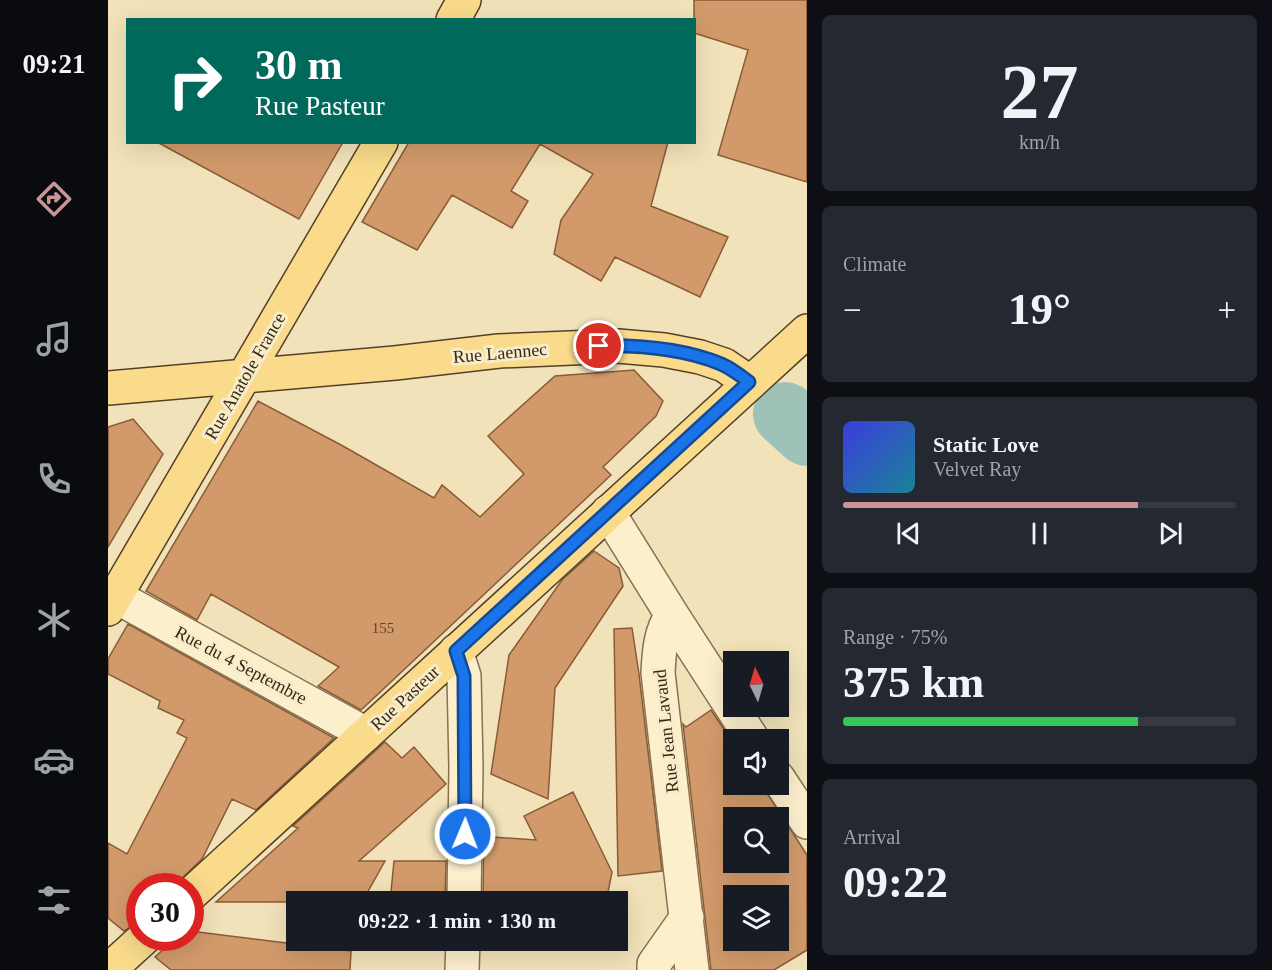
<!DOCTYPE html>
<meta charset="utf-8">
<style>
body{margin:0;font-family:Georgia,serif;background:#242831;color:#f1f3f6;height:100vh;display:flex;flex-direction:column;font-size:22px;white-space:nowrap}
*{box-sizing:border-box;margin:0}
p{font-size:20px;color:#9ea1a6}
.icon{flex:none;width:33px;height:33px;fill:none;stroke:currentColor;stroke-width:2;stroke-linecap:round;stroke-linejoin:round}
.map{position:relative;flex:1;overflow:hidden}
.side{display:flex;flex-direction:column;gap:15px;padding:15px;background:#0d0f14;width:465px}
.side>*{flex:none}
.banner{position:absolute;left:18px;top:18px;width:570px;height:126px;border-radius:0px;box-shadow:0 6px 24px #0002;background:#00695c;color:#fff;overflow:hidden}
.needle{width:39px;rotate:355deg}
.controls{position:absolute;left:615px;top:651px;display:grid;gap:12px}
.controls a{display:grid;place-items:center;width:66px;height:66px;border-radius:0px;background:#171b24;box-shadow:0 6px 24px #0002;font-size:30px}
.speed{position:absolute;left:18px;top:873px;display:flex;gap:12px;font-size:30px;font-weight:700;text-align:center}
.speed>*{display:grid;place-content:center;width:78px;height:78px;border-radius:50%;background:#171b24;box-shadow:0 6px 24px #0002;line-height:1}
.speed .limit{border:9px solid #d22;background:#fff;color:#111}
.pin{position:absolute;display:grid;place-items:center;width:51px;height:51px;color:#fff;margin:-26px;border:3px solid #fff;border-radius:50%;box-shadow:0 2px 6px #0007}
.me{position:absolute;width:66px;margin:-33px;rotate:1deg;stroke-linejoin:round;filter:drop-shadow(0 0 4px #0008)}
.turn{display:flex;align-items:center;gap:21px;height:126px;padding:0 30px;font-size:27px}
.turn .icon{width:78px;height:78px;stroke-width:2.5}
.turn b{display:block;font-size:42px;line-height:51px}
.big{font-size:45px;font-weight:700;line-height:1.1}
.side .tile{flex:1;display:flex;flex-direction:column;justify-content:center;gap:9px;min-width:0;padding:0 21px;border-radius:9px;background:#242831}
.side .dial{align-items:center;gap:0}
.dial b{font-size:78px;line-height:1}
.song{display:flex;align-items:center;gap:18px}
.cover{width:72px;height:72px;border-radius:9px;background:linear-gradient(135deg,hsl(240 70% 55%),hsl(190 70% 35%))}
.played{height:6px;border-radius:3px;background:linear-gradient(90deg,#ca9595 75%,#363941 75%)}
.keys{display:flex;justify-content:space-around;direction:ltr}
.heat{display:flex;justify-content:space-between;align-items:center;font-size:33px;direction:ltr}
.charge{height:9px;border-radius:4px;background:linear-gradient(90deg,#34c759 75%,#363941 0)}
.trip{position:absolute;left:178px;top:891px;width:342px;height:60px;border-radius:0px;background:#171b24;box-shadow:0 6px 24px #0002;font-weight:700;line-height:60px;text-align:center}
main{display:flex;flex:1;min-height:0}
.tabs{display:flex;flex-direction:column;width:108px;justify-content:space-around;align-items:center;background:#090b0e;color:#9ea1a6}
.tabs .icon{width:42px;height:42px}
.tabs .on{color:#ca9595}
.tabs b{font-size:27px;color:#f1f3f6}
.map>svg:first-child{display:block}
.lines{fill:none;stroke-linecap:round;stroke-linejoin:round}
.river{stroke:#9ec1b8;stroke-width:64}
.building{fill:#d29a6b;stroke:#895b37;stroke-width:1.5;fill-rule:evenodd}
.minor-casing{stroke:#887152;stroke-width:36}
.major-casing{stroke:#553f28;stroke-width:36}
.minor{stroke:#fcefcc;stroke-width:33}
.major{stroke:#f9db8b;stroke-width:33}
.route-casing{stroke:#114b97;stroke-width:15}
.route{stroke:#1a73e8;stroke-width:10}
.labels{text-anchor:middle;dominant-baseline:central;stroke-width:6;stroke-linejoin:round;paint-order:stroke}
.number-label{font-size:15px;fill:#5d442e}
.street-label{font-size:18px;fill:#362819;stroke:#f8ecc9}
</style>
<main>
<nav class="tabs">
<b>09:21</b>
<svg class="icon on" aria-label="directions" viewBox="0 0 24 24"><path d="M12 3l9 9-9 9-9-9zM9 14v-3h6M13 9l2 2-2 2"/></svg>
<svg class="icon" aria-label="music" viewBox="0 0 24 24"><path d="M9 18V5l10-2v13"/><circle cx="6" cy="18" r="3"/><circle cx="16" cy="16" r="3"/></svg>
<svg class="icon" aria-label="phone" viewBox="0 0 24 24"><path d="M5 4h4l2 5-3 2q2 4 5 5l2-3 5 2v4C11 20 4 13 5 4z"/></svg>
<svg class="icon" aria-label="climate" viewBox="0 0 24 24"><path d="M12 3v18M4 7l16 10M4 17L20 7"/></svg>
<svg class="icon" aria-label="car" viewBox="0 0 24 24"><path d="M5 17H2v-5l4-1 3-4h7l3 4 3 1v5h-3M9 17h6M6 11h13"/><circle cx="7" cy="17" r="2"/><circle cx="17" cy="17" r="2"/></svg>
<svg class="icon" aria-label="filters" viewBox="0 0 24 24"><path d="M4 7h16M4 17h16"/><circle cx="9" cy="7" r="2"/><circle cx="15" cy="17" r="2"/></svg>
</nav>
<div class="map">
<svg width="699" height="970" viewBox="0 0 699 970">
<rect width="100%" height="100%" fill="#f1e2b9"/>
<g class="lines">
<path class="river" d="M 677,414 L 699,434"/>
</g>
<path class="building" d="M 586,0 L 699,0 L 699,182 L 610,155 L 640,50 L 586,33 Z
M 49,142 L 235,142 L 191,219 Z
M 301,142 L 560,142 L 543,206 L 620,237 L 592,297 L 507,257 L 493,281 L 446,254 L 453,220 L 485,174 L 432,144 L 403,191 L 420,201 L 404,228 L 344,195 L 309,250 L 254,222 Z
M 526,370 L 555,401 L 548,416 L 495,467 L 503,475 L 253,710 L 210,686 L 231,667 L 103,594 L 89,620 L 38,591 L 150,401 L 235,446 L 326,498 L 334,485 L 372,517 L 416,474 L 380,436 L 447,376 Z
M 25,419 L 55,454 L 0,547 L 0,427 Z
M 486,551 L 511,568 L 515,586 L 447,688 L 440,799 L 383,774 L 401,655 L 454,580 Z
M 20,624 L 226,738 L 148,810 L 124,799 L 94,859 L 66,886 L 32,886 L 32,920 L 16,931 L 0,918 L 0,843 L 19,854 L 79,738 L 69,733 L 76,720 L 50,708 L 52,701 L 0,674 L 0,659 Z
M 524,628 L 531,674 L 554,871 L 510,876 L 506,629 Z
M 603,710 L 626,744 L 626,784 L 653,784 L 699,855 L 699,950 L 666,970 L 603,970 L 575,724 L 578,727 ZM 626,818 L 670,818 L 670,862 L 626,862 ZM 626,896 L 670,896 L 670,940 L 626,940 Z
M 277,742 L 294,758 L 306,747 L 338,784 L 251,861 L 277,861 L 254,902 L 108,902 L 190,828 L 185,826 Z
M 465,792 L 504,872 L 498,902 L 375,902 L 376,826 L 385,837 L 428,840 L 416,816 Z
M 286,861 L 338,861 L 337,902 L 282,902 Z
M 82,931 L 243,951 L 242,970 L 63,970 L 47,957 L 68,938 L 82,938 Z"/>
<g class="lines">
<defs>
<path id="minor" d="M 500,512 L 564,615 C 552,632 551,653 550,673 L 584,970
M 7,596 L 258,734
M 564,615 L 645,740
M 348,651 L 356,676 L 358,767 L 356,902
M 670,778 L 699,822
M 354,970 L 355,940
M 546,970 L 546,964 L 579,917"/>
<path id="major" d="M 345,20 L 356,0
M 0,388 L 287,363 L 391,351 L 510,346 L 556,350 L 592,357 L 616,365 L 641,382
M 0,609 L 273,142
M 82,895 L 699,331
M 1,970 L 36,938"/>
</defs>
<use href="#minor" class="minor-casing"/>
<use href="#major" class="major-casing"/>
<use href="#minor" class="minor"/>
<use href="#major" class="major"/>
</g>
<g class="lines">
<defs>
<path id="route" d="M 357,834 L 356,676 L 348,651 L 641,382 C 633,376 623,368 613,364 C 576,349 531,345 491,346"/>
</defs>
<use href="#route" class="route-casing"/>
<use href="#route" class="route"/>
</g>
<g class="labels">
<g class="number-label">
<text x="275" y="628">155</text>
</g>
<g class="street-label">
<text transform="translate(392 353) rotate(-5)">Rue Laennec</text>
<text transform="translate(137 376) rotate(-60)">Rue Anatole France</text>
<text transform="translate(133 665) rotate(28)">Rue du 4 Septembre</text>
<text transform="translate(297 698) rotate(-43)">Rue Pasteur</text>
<text transform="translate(558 731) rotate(-96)">Rue Jean Lavaud</text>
</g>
</g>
</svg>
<div class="controls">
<a><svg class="needle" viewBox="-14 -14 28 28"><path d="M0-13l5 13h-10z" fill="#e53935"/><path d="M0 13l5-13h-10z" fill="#9ea1a6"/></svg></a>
<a><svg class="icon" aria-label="sound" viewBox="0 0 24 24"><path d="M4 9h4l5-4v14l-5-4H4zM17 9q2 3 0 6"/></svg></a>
<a><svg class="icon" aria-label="search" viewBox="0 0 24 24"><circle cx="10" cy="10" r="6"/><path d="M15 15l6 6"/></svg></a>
<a><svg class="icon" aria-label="layers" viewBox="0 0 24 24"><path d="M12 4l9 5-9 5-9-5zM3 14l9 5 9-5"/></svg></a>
</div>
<div class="speed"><div class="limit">30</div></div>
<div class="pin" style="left:491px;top:346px;background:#d93025"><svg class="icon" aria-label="arrive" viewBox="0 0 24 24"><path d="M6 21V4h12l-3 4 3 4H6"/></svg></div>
<svg class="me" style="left:357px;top:834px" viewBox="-20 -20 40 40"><circle r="17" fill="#1a73e8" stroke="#fff" stroke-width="3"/><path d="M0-11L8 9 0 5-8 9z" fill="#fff"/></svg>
<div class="trip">09:22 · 1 min · 130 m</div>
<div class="banner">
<div class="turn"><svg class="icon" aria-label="right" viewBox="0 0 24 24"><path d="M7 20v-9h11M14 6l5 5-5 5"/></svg><div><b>30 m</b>Rue Pasteur</div></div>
</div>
</div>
<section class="side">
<div class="tile dial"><b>27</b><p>km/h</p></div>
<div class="tile"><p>Climate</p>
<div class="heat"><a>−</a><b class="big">19°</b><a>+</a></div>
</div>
<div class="tile">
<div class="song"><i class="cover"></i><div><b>Static Love</b><p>Velvet Ray</p></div></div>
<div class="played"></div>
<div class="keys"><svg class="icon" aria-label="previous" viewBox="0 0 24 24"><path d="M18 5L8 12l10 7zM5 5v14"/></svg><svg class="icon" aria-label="pause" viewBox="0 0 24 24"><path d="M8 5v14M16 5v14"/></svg><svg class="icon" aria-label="next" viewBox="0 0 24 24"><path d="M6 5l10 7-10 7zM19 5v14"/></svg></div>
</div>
<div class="tile"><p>Range · 75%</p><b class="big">375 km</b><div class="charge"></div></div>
<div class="tile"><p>Arrival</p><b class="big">09:22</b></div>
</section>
</main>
